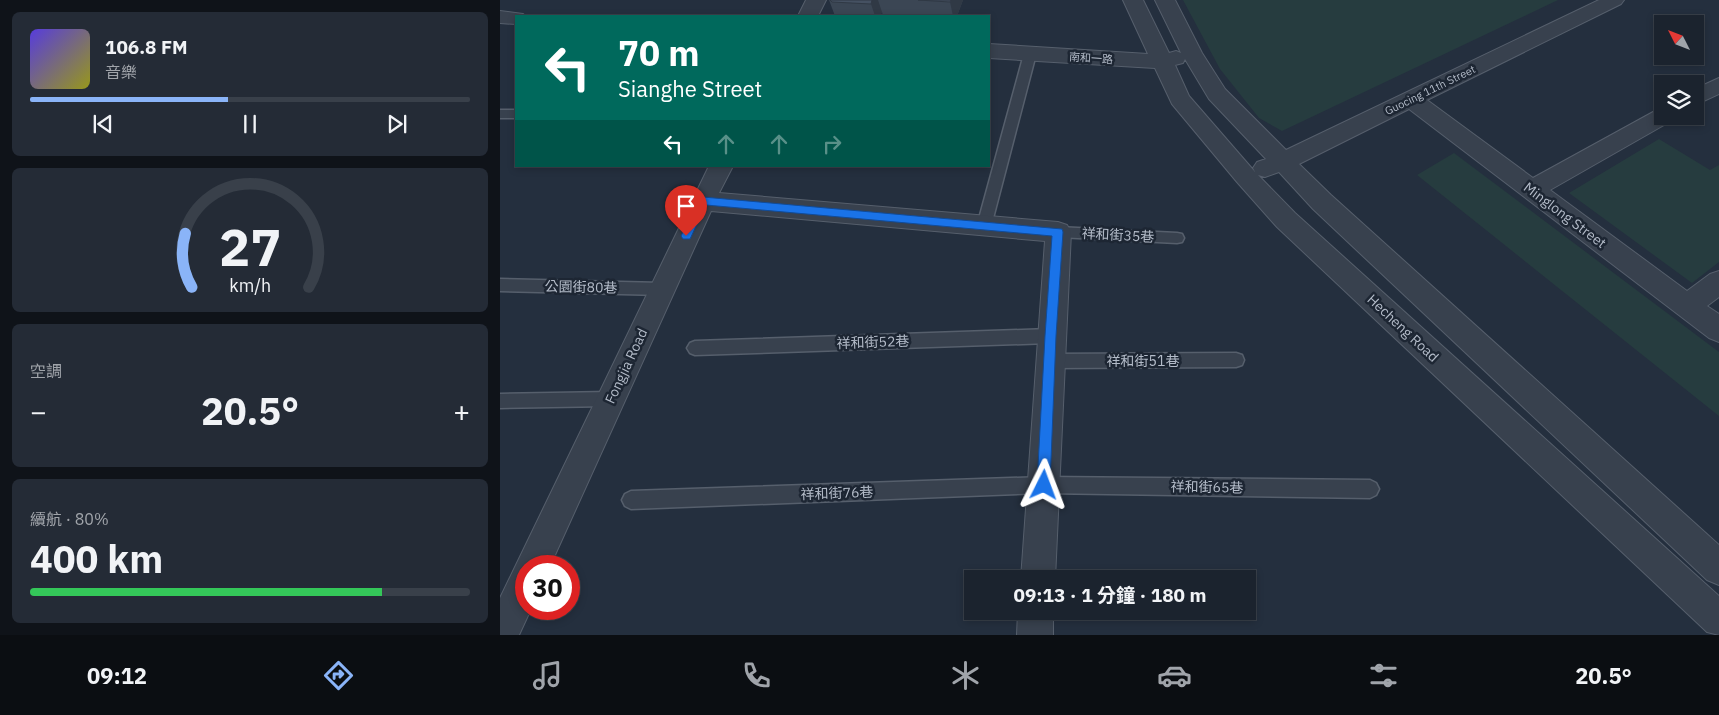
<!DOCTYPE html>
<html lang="zh-TW">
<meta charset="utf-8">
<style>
body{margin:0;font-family:"IBM Plex Sans","Noto Sans TC",sans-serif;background:#242b36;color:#f1f3f6;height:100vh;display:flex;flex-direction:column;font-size:19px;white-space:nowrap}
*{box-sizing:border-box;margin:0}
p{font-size:16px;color:#a0a4aa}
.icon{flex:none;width:28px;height:28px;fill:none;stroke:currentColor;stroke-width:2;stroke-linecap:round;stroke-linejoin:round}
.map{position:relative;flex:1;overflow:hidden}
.side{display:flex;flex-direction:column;gap:12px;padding:12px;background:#0f1319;width:500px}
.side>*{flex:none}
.top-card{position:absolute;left:15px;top:15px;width:475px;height:152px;border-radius:0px;box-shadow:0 2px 8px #0003,0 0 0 1px #39404a;background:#00695c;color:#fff;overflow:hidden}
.needle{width:32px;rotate:312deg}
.fabs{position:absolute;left:1154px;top:15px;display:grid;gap:10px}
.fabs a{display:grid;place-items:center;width:50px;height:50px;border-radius:0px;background:#1b232e;box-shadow:0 2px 8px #0003,0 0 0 1px #39404a;font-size:25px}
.speed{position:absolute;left:15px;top:555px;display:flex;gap:10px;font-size:25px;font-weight:700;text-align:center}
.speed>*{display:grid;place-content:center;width:65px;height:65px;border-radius:50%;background:#1b232e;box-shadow:0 2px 8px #0003,0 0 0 1px #39404a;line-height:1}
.speed .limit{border:8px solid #d22;background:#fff;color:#111}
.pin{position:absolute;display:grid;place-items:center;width:42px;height:42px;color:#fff;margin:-51px -21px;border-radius:50% 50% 50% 0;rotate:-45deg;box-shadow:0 0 5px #0007}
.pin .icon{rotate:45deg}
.me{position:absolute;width:55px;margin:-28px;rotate:3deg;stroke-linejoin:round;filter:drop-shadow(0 0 4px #0008)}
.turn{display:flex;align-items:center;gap:18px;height:105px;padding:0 20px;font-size:22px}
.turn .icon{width:65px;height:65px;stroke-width:2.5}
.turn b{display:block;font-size:35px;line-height:42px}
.lanes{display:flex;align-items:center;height:48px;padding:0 20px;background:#0003;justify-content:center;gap:25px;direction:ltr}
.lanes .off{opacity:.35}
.big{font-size:38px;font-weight:700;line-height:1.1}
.side .card{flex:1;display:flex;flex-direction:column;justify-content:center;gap:8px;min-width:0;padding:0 18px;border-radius:8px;background:#242b36}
.side .dial{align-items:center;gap:0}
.dial svg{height:130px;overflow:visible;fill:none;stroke:#39404a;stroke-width:7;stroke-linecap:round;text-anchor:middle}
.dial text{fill:#f1f3f6;stroke:none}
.song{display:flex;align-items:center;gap:15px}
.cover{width:60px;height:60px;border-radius:8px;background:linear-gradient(135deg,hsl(250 70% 55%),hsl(60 70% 35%))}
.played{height:5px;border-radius:2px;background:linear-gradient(90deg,#8ab4f8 45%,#39404a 45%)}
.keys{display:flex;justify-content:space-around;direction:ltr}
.heat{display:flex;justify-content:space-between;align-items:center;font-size:28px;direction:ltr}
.charge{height:8px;border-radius:4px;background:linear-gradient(90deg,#34c759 80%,#39404a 0)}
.trip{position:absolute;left:464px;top:570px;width:292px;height:50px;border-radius:0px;background:#1b232e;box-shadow:0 2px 8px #0003,0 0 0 1px #39404a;font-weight:700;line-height:50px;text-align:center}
.dock{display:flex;height:80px;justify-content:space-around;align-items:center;background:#0b0e12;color:#a0a4aa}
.dock .icon{width:35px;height:35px}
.dock .selected{color:#8ab4f8}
.dock b{font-size:22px;color:#f1f3f6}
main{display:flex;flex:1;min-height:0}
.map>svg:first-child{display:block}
.green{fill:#263c3f}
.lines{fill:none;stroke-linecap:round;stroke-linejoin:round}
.service-casing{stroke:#565f6c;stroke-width:3}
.minor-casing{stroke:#565f6c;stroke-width:2}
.service{fill:#38414e;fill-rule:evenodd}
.minor{fill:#38414e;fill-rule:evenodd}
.wall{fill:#3b4654}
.shaded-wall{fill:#303945}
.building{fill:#455162;stroke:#303945}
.route{fill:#1a73e8;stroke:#114b97}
.labels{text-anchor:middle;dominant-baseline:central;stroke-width:5;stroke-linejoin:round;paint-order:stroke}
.far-street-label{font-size:11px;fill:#b4bcc9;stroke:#1d2633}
.street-label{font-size:14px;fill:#b4bcc9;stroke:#1d2633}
</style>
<main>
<section class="side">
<div class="card">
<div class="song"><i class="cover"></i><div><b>106.8 FM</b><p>音樂</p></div></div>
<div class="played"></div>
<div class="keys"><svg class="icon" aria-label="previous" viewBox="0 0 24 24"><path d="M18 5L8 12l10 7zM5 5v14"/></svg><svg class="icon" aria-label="pause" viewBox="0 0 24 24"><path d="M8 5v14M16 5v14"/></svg><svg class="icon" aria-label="next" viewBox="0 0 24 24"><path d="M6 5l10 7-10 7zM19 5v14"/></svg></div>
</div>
<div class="card dial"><svg viewBox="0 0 100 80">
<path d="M14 69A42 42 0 1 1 86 69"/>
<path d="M14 69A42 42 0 0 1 10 36" stroke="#8ab4f8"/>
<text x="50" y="56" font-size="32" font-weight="700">27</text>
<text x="50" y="72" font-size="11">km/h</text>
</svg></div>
<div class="card"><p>空調</p>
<div class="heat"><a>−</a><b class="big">20.5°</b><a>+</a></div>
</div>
<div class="card"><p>續航 · 80%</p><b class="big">400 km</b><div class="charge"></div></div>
</section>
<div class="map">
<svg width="1219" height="635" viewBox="0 0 1219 635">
<rect width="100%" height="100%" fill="#242f3e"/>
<path class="green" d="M 683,0 L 1058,0 L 782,131 L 759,118 L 720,69 Z
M 1159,139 L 1210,170 L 1219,165 L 1219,262 L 1192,283 L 1069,193 Z
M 954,153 L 1219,352 L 1219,416 L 917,175 Z"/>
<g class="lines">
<defs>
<path id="service" d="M 530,50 L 536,54 L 491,226 L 489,230 L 484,231 L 479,230 L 477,226 L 524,54 Z
M 0,110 L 16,110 L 16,118 L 0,118 Z
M 558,227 L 677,233 L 682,234 L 684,238 L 682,242 L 677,243 L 558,237 L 553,236 L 551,232 L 553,228 Z
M 0,279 L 162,283 L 167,285 L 169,289 L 167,293 L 162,295 L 0,291 Z
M 550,329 L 555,331 L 558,336 L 555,341 L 550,343 L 195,355 L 190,353 L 187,348 L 190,343 L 195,341 Z
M 736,353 L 742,355 L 744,360 L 742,365 L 736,367 L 550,368 L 544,366 L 542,361 L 544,356 L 550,354 Z
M 110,392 L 116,394 L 118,399 L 116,404 L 110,406 L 0,408 L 0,394 Z
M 543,477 L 870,480 L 876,483 L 879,489 L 876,495 L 870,498 L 543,493 L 131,509 L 125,506 L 122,500 L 125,494 L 131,491 Z"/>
<path id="minor" d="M 306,0 L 326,0 L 318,16 L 298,16 Z
M 623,0 L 643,0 L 669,53 L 676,51 L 681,53 L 655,0 L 675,0 L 702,53 L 725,89 L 786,150 L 1099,0 L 1124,0 L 1121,4 L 927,100 L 1033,178 L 1155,111 L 1162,108 L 1162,116 L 1174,116 L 1171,121 L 1050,190 L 1187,291 L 1210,274 L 1219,271 L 1219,297 L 1207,306 L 1219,314 L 1219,342 L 1209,338 L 909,109 L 799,164 L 831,195 L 1219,545 L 1219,585 L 1207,580 L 813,209 L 779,172 L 765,177 L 758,175 L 795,213 L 1219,596 L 1219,635 L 1207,632 L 777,227 L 737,182 L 672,104 L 655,68 L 489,58 L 489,44 L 648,54 ZM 685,59 L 709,99 L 766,159 L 757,162 L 753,168 L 755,172 L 689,96 L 675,65 L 683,63 Z
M 0,11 L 23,14 L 25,16 L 16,16 L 16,24 L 0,23 Z
M 1219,78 L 1219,94 L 1195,105 L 1195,89 Z
M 209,166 L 233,166 L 219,193 L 558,222 L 567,225 L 571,232 L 555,579 L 521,579 L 545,241 L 211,211 L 50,566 L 26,566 L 26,609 L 31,609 L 19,635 L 0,635 L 0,598 Z
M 518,611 L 553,611 L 553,635 L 517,635 Z"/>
</defs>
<use href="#service" class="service-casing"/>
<use href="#minor" class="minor-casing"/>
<use href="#service" class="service"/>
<use href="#minor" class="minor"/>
</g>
<path class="wall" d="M 329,0 L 463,0 L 457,16 L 383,16 L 382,12 L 380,16 L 335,16 Z"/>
<path class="shaded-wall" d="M 372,0 L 378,0 L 382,12 L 380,16 L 375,16 L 371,4 Z
M 451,0 L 463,0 L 457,16 L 453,16 L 450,2 Z"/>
<path class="building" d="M 330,0 L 372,0 L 371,4 L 332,2 Z
M 418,0 L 451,0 L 450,2 Z"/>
<path class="route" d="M 203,197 L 562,229 L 563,232 L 556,336 L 550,485 L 548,490 L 544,492 L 539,490 L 537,485 L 545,336 L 552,236 L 206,205 L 190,239 L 183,239 L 181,236 L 198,201 Z"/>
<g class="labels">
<g class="far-street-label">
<text transform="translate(591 58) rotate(4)">南和一路</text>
<text transform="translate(930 90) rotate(-26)">Guocing 11th Street</text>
</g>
<g class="street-label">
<text transform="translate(1065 215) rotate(37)">Minglong Street</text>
<text transform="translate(618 235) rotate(3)">祥和街35巷</text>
<text transform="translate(81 287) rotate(1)">公園街80巷</text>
<text transform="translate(903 328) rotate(43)">Hecheng Road</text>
<text transform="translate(373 342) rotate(-2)">祥和街52巷</text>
<text x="643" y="361">祥和街51巷</text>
<text transform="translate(126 366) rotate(-65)">Fongjia Road</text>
<text transform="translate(707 487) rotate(1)">祥和街65巷</text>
<text transform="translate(337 493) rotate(-2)">祥和街76巷</text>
</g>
</g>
</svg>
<div class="fabs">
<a><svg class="needle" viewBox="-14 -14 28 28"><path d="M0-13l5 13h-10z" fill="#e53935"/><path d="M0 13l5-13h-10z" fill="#a0a4aa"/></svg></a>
<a><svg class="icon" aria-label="layers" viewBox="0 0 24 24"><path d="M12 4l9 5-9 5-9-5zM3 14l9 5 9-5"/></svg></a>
</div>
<div class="speed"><div class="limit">30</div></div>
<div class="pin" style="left:186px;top:236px;background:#d93025"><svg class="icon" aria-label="arrive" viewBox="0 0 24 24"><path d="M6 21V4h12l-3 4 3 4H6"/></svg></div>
<svg class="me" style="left:544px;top:485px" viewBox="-20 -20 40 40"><path d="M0-17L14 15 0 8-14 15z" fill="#1a73e8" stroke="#fff" stroke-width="4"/></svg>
<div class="trip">09:13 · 1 分鐘 · 180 m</div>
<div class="top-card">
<div class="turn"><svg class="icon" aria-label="left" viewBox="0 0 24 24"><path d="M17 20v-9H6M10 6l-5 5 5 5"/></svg><div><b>70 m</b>Sianghe Street</div></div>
<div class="lanes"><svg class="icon" aria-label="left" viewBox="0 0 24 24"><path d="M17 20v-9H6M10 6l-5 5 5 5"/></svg><svg class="icon off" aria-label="ahead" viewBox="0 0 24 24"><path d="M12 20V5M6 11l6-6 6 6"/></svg><svg class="icon off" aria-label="ahead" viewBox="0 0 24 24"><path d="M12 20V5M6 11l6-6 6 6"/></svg><svg class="icon off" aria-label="right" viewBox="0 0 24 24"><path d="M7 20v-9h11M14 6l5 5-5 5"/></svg></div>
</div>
</div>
</main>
<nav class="dock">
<b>09:12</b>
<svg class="icon selected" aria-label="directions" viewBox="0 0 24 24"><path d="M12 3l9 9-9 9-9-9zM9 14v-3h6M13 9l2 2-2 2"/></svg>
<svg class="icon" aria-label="music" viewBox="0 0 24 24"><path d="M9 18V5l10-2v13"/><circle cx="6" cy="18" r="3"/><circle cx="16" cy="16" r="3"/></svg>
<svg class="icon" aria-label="phone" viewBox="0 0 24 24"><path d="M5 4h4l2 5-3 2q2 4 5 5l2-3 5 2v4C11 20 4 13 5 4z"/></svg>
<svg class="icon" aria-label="climate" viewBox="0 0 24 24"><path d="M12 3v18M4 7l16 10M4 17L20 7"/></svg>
<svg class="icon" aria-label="car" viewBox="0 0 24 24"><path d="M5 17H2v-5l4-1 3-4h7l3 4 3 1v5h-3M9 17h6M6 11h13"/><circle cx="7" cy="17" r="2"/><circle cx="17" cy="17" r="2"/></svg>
<svg class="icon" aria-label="filters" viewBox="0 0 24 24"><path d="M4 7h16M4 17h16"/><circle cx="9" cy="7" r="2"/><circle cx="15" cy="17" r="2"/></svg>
<b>20.5°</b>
</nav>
